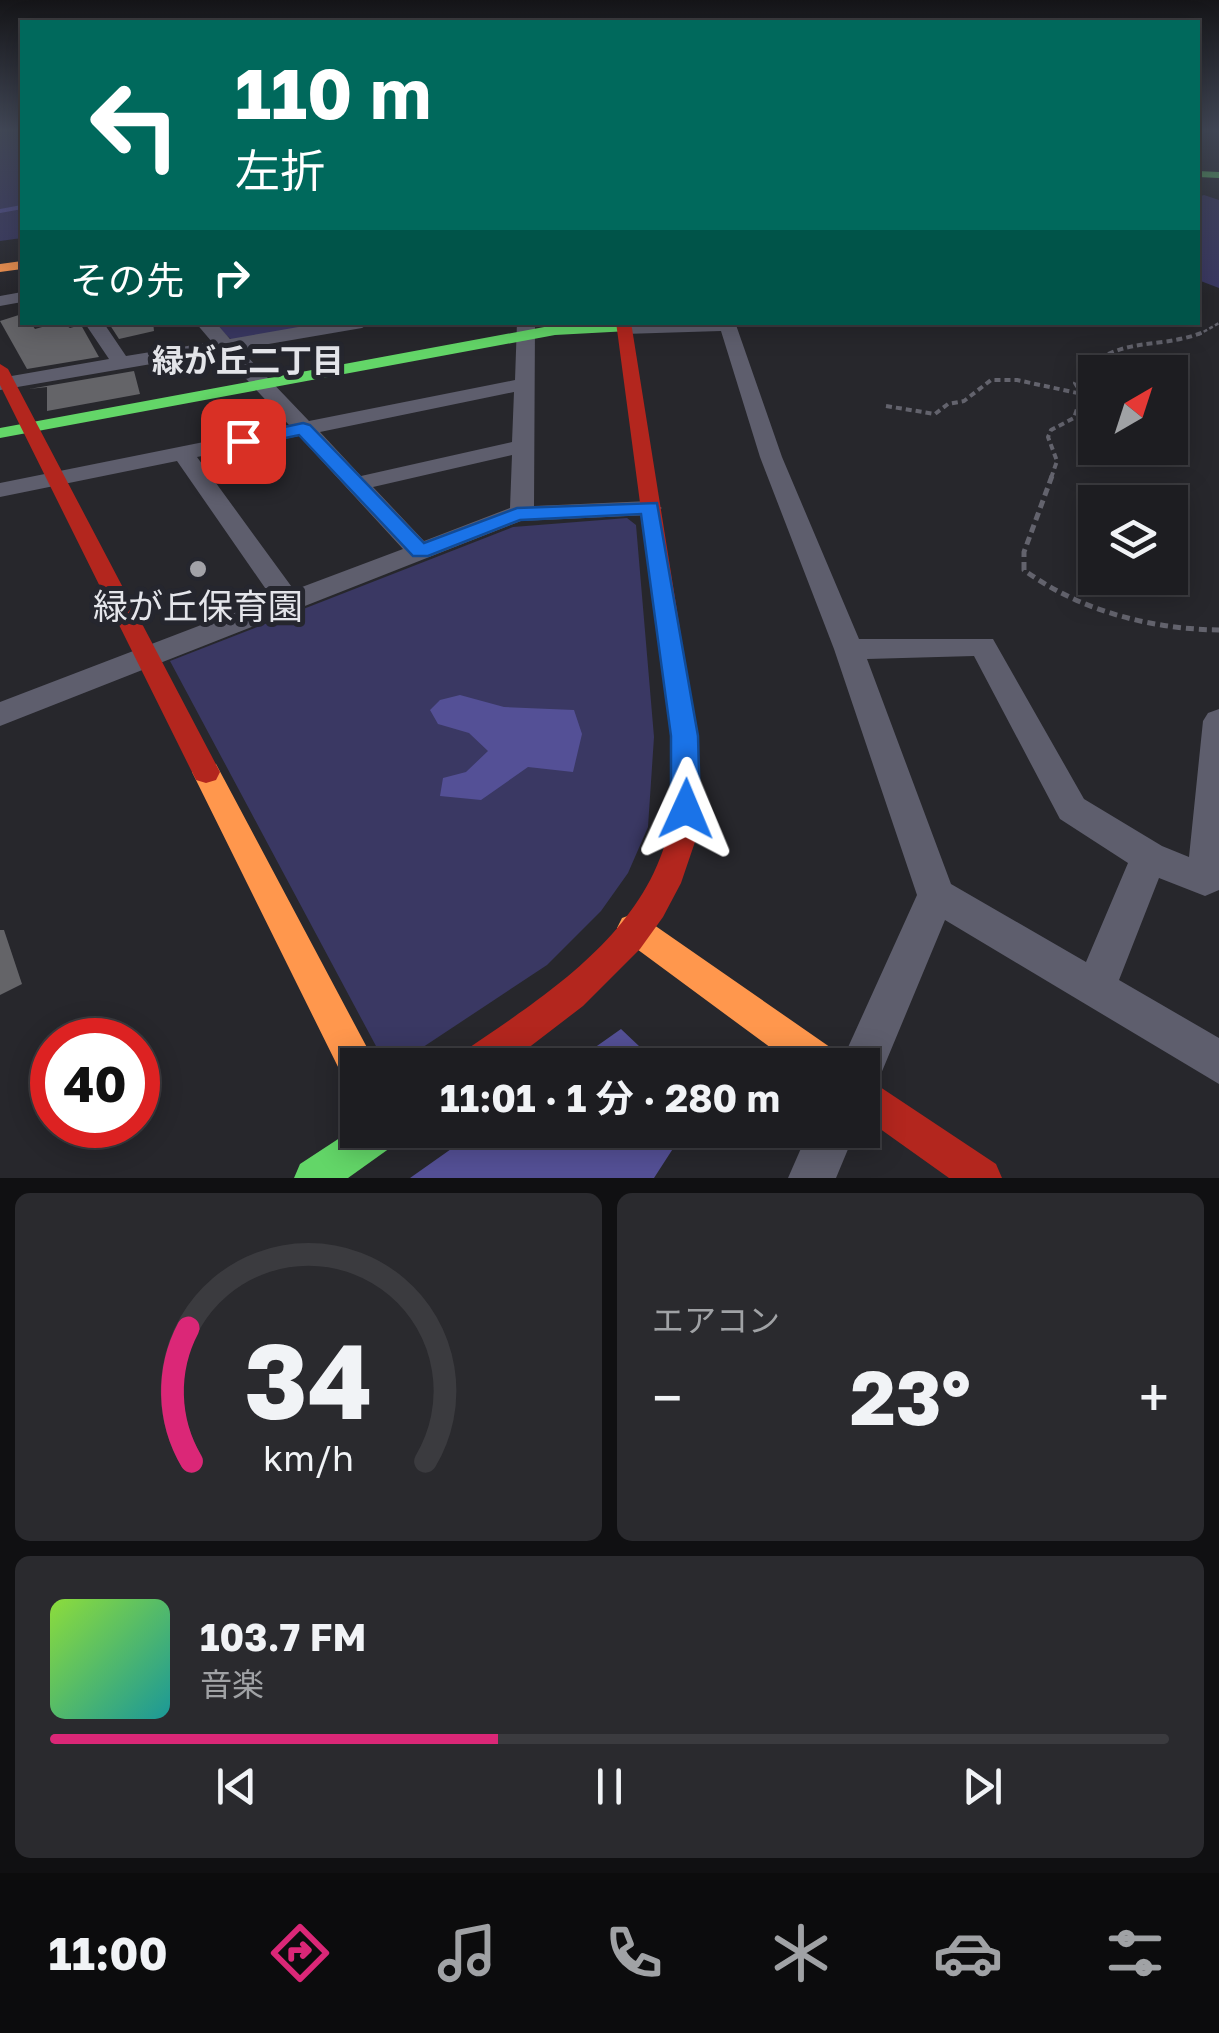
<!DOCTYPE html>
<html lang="ja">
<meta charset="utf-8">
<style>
body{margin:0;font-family:"Golos Text","Noto Sans JP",sans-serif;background:#2a2a2e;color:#f1f3f6;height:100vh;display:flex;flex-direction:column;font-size:38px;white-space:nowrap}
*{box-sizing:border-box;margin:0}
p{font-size:32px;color:#a0a2a5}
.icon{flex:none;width:55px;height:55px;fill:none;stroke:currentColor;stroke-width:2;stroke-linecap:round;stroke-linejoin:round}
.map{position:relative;height:1178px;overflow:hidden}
.panel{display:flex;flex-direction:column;gap:15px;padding:15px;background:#101012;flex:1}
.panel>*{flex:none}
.top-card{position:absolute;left:20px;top:20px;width:1180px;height:305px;border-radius:0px;box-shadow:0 5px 25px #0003,0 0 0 2px #3b3b3f;background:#00695c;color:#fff;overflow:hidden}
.needle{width:65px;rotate:39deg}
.controls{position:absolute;left:1078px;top:355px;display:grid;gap:20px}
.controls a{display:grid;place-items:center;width:110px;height:110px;border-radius:0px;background:#1d1d21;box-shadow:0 5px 25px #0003,0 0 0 2px #3b3b3f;font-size:50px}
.speed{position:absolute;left:30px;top:1018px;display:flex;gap:20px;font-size:50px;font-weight:700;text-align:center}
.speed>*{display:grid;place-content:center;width:130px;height:130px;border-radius:50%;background:#1d1d21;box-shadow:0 5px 25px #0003,0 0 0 2px #3b3b3f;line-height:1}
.speed .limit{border:15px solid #d22;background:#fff;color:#111}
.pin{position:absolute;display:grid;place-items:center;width:85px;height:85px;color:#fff;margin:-42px;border-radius:20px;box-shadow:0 5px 15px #0006}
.me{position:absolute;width:110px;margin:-55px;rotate:1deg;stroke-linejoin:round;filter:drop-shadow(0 0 8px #0008)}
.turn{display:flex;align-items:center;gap:35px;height:210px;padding:0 50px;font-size:45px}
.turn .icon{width:130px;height:130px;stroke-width:2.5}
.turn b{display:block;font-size:70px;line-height:85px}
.then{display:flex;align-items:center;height:95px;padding:0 50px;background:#0003;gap:20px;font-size:38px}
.big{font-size:75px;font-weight:700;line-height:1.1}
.panel .widget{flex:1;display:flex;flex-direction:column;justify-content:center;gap:15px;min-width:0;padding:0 35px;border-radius:15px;background:#2a2a2e}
.panel .dial{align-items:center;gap:0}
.dial svg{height:260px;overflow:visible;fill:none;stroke:#3b3b3f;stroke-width:7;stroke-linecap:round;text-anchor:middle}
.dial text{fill:#f1f3f6;stroke:none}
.song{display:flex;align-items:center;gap:30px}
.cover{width:120px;height:120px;border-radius:15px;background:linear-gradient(135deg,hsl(90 70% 55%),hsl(180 70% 35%))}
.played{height:10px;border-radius:5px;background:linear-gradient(90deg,#db2777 40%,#3b3b3f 40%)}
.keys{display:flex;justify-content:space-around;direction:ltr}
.heat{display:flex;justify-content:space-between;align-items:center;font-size:55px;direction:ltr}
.panel .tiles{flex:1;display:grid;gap:15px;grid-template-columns:1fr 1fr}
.widget:last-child{grid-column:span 2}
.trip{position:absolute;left:340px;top:1048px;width:540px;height:100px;border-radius:0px;background:#1d1d21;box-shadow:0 5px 25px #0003,0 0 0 2px #3b3b3f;font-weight:700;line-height:100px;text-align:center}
.tab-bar{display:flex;height:160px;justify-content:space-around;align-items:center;background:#0c0c0d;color:#a0a2a5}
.tab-bar .icon{width:70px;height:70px}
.tab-bar .on{color:#db2777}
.tab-bar b{font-size:45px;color:#f1f3f6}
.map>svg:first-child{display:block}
.green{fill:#3a3863}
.water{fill:#545096}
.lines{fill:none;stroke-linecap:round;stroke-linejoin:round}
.stream{stroke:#545096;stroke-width:4}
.building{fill:#646468}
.path-far2{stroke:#63636d;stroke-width:2.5;stroke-dasharray:4 2.5;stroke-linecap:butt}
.path-far1{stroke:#63636d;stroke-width:4;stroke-dasharray:6 4;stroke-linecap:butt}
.path{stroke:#63636d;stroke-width:5;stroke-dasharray:8 5;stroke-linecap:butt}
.street{fill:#5e5e6d;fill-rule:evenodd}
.fast{fill:#63d668;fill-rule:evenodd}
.slow{fill:#ff974d;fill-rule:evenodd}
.jam{fill:#b3261e;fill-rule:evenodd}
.route{fill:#1a73e8;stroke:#114b97;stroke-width:2.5}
.poi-dot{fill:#a2a2a8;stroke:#25262e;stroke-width:4}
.labels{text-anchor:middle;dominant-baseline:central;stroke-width:10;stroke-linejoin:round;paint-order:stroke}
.far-neighbourhood-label{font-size:32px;font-weight:bold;fill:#e4e5ea;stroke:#25262e}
.poi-label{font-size:35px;fill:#e4e5ea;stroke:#25262e}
</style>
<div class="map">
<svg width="1219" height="1178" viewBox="0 0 1219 1178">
<rect width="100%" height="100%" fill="#27272c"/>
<path class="green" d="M 0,130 L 22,130 L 22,238 L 0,241 Z
M 1204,195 L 1219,200 L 1219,288 L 1198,280 L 1198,197 Z
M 213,323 L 330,323 L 234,342 Z
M 627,518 L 636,525 L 654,737 L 648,827 L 628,873 L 601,911 L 547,965 L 396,1065 L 384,1061 L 170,661 L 513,527 Z"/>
<path class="water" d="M 460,695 L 504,707 L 574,710 L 582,734 L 573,772 L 528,767 L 481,800 L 440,796 L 443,778 L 466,772 L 488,751 L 469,733 L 438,724 L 430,710 L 440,700 Z
M 621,1029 L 659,1065 L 570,1065 Z
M 478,1130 L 685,1130 L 654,1178 L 410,1178 Z"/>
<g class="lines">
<path class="stream" d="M 0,211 L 22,207"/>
</g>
<path class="building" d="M 22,314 L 22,322 L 30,322 L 35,329 L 60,322 L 70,328 L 81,325 L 99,357 L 27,369 L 0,321 Z
M 108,322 L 153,322 L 154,331 L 119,339 Z
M 134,371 L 140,394 L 47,411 L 47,387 L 29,389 Z
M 0,930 L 4,930 L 22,984 L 0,995 Z"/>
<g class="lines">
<path class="path-far2" d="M 1198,335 L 1219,323"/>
<path class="path-far1" d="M 886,406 L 935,414 L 948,404 L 964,401 L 991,380 L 1017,380 L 1082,394
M 1051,478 L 1057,461 L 1048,437 L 1051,430 L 1074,418 L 1082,394 L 1075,383 C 1113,332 1153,352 1204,332"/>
<path class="path" d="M 1052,476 L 1024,552 L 1024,570 C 1080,611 1151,629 1219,630"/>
<path class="street" d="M 22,292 L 22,302 L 0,306 L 0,296 Z
M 84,322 L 103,322 L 126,356 L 212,342 L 195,322 L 215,322 L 230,339 L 327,322 L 371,322 L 362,328 L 240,349 L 309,421 L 515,380 L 517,322 L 535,322 L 534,506 L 650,501 L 662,508 L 650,515 L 521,521 L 0,726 L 0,702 L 272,598 L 177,461 L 0,497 L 0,483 L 289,425 L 221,352 L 0,390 L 0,378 L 109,359 ZM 514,392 L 512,442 L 361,476 L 320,432 ZM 299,436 L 403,549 L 294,590 L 197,457 ZM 512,455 L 510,508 L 424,541 L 373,487 Z
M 735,322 L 782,457 L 859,639 L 993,639 L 1084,799 L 1162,846 L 1189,857 L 1203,721 L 1208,713 L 1219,709 L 1219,890 L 1205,896 L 1159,878 L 1119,980 L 1219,1038 L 1219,1084 L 945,920 L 878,1081 L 862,1087 L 862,1065 L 840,1065 L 917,895 L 834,649 L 760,457 L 721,331 L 624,334 L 615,328 L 624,322 ZM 974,656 L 1060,819 L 1128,863 L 1086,962 L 951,884 L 867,659 Z
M 809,1130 L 856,1130 L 836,1178 L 788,1178 Z"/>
<path class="fast" d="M 1198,171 L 1219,172 L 1219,178 L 1198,177 Z
M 624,323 L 632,328 L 629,331 L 555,335 L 0,438 L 0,428 L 555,325 Z
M 358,1126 L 358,1130 L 403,1130 L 397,1143 L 348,1178 L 294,1178 L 300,1164 Z"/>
<path class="slow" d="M 22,261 L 22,269 L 0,272 L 0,264 Z
M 206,761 L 216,764 L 371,1055 L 375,1065 L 358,1065 L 358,1086 L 345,1081 L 192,772 L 196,764 Z
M 633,914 L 644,918 L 837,1052 L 842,1065 L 794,1065 L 622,938 L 617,928 L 622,918 Z"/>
<path class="jam" d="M 616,322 L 631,322 L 697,736 L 700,799 L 697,836 L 681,883 L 663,917 L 640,949 L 583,1006 L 506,1065 L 458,1065 L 463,1052 C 543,997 640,937 667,837 C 676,804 672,769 671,736 Z
M 0,364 L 8,369 L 220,772 L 216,780 L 206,783 L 196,780 L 192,772 L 0,385 Z
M 862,1075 L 996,1164 L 1002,1178 L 949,1178 L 862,1116 Z"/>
</g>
<linearGradient id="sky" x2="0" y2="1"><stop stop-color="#151518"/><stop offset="0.44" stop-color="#414756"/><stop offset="1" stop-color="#414756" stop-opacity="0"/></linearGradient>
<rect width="1219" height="295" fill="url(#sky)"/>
<path class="route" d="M 303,423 L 310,425 L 424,543 L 517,508 L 657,503 L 698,736 L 700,809 L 696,817 L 686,821 L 675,817 L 671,809 L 671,736 L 641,514 L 520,520 L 428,556 L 413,556 L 299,435 L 243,447 L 234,441 L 237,437 Z"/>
<circle class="poi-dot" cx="198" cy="569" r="10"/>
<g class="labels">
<g class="far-neighbourhood-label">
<text x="248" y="360">緑が丘二丁目</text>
</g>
<g class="poi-label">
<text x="198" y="606">緑が丘保育園</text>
</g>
</g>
</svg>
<div class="controls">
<a><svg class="needle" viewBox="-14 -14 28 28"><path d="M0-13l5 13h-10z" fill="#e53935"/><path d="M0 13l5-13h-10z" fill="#a0a2a5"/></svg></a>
<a><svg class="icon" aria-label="layers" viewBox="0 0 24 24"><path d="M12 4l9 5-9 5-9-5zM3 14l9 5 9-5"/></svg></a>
</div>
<div class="speed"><div class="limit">40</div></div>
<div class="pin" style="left:243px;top:441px;background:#d93025"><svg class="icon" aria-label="arrive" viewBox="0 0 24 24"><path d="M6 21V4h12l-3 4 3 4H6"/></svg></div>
<svg class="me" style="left:686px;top:809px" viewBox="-20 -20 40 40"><path d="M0-17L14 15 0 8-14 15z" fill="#1a73e8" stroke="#fff" stroke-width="4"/></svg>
<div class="trip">11:01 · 1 分 · 280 m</div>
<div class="top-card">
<div class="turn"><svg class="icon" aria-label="left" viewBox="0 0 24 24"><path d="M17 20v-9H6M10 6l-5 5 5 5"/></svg><div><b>110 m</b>左折</div></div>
<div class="then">その先<svg class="icon" aria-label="right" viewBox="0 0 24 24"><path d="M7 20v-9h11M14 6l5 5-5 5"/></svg></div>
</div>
</div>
<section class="panel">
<div class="tiles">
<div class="widget dial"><svg viewBox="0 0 100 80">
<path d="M14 69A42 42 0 1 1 86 69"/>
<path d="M14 69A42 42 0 0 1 13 28" stroke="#db2777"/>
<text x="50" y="56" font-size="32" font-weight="700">34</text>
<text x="50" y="72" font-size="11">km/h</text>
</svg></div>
<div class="widget"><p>エアコン</p>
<div class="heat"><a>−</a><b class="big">23°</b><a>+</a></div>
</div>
<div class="widget">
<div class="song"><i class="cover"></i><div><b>103.7 FM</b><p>音楽</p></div></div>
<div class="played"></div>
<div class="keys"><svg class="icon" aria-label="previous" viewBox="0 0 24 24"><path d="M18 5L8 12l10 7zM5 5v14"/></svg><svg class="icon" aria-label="pause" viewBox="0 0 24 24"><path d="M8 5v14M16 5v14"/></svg><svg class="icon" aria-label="next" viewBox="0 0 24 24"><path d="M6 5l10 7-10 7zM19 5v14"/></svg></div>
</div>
</div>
</section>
<nav class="tab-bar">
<b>11:00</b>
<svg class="icon on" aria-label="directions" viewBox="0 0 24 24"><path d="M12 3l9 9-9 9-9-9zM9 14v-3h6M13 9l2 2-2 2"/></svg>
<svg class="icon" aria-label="music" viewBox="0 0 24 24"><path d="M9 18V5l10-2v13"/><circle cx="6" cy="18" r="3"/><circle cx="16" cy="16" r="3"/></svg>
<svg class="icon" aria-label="phone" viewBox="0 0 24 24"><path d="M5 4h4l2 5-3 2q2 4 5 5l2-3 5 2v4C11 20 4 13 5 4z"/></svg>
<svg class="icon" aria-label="climate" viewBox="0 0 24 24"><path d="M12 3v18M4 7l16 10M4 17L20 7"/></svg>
<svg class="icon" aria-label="car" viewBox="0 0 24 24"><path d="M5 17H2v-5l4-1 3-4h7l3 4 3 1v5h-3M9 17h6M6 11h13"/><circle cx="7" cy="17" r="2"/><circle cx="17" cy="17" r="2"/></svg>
<svg class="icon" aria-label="filters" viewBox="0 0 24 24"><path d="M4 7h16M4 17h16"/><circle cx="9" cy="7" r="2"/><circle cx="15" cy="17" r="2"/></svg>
</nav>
